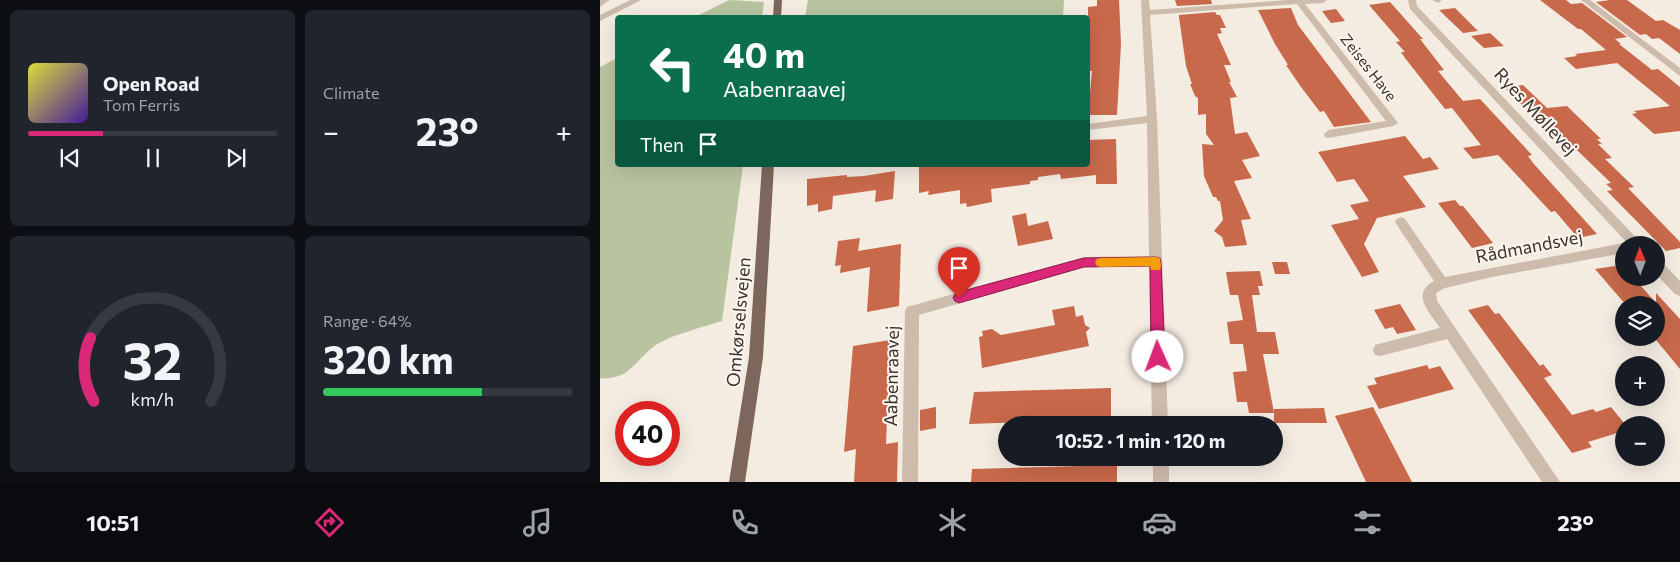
<!DOCTYPE html>
<meta charset="utf-8">
<style>
body{margin:0;font-family:Commissioner,sans-serif;background:#20242c;color:#f1f3f6;height:100vh;display:flex;flex-direction:column;font-size:19px;white-space:nowrap}
*{box-sizing:border-box;margin:0}
p{font-size:16px;color:#9ea1a6}
.icon{flex:none;width:28px;height:28px;fill:none;stroke:currentColor;stroke-width:2;stroke-linecap:round;stroke-linejoin:round}
.map{position:relative;flex:1;overflow:hidden}
.side{display:flex;flex-direction:column;gap:10px;padding:10px;background:#0d0f14;width:600px}
.side>*{flex:none}
.top-card{position:absolute;left:15px;top:15px;width:475px;height:152px;border-radius:5px;box-shadow:0 5px 20px #0002;background:#0b6e4f;color:#fff;overflow:hidden}
.needle{width:32px;rotate:359deg}
.fabs{position:absolute;left:1015px;top:236px;display:grid;gap:10px}
.fabs a{display:grid;place-items:center;width:50px;height:50px;border-radius:50%;background:#171b24;box-shadow:0 5px 20px #0002;font-size:25px}
.speed{position:absolute;left:15px;top:401px;display:flex;gap:10px;font-size:25px;font-weight:700;text-align:center}
.speed>*{display:grid;place-content:center;width:65px;height:65px;border-radius:50%;background:#171b24;box-shadow:0 5px 20px #0002;line-height:1}
.speed .limit{border:8px solid #d22;background:#fff;color:#111}
.pin{position:absolute;display:grid;place-items:center;width:42px;height:42px;color:#fff;margin:-51px -21px;border-radius:50% 50% 50% 0;rotate:-45deg;box-shadow:0 0 5px #0007}
.pin .icon{rotate:45deg}
.me{position:absolute;width:55px;margin:-28px;rotate:358deg;stroke-linejoin:round;filter:drop-shadow(0 0 4px #0008)}
.turn{display:flex;align-items:center;gap:18px;height:105px;padding:0 25px;font-size:22px}
.turn .icon{width:65px;height:65px;stroke-width:2.5}
.turn b{display:block;font-size:35px;line-height:42px}
.then{display:flex;align-items:center;height:48px;padding:0 25px;background:#0003;gap:10px;font-size:19px}
.big{font-size:38px;font-weight:700;line-height:1.1}
.side .card{flex:1;display:flex;flex-direction:column;justify-content:center;gap:8px;min-width:0;padding:0 18px;border-radius:8px;background:#20242c}
.side .dial{align-items:center;gap:0}
.dial svg{height:130px;overflow:visible;fill:none;stroke:#363941;stroke-width:7;stroke-linecap:round;text-anchor:middle}
.dial text{fill:#f1f3f6;stroke:none}
.song{display:flex;align-items:center;gap:15px}
.cover{width:60px;height:60px;border-radius:8px;background:linear-gradient(135deg,hsl(60 70% 55%),hsl(260 70% 35%))}
.played{height:5px;border-radius:2px;background:linear-gradient(90deg,#db2777 30%,#363941 30%)}
.keys{display:flex;justify-content:space-around;direction:ltr}
.heat{display:flex;justify-content:space-between;align-items:center;font-size:28px;direction:ltr}
.charge{height:8px;border-radius:4px;background:linear-gradient(90deg,#34c759 64%,#363941 0)}
.side .tiles{flex:1;display:grid;gap:10px;grid-template-columns:repeat(2,1fr)}
.trip{position:absolute;left:398px;top:416px;width:285px;height:50px;border-radius:25px;background:#171b24;box-shadow:0 5px 20px #0002;font-weight:700;line-height:50px;text-align:center}
.tabs{display:flex;height:80px;justify-content:space-around;align-items:center;background:#090b0e;color:#9ea1a6}
.tabs .icon{width:35px;height:35px}
.tabs .active{color:#db2777}
.tabs b{font-size:22px;color:#f1f3f6}
main{display:flex;flex:1;min-height:0}
.map>svg:first-child{display:block}
.green{fill:#b8c4a0}
.building{fill:#c8694b}
.lines{fill:none;stroke-linecap:round;stroke-linejoin:round}
.minor{fill:#cdbbac;fill-rule:evenodd}
.major{fill:#7d675c;fill-rule:evenodd}
.route{fill:#db2777;stroke:#8e194d}
.slow{fill:#f59e0b}
.labels{text-anchor:middle;dominant-baseline:central;stroke-width:4;stroke-linejoin:round;paint-order:stroke}
.far-street-label{font-size:15px;fill:#3b302b;stroke:#fbf5ee}
.street-label{font-size:18px;fill:#3b302b;stroke:#fbf5ee}
</style>
<main>
<section class="side">
<div class="tiles">
<div class="card">
<div class="song"><i class="cover"></i><div><b>Open Road</b><p>Tom Ferris</p></div></div>
<div class="played"></div>
<div class="keys"><svg class="icon" aria-label="previous" viewBox="0 0 24 24"><path d="M18 5L8 12l10 7zM5 5v14"/></svg><svg class="icon" aria-label="pause" viewBox="0 0 24 24"><path d="M8 5v14M16 5v14"/></svg><svg class="icon" aria-label="next" viewBox="0 0 24 24"><path d="M6 5l10 7-10 7zM19 5v14"/></svg></div>
</div>
<div class="card"><p>Climate</p>
<div class="heat"><a>−</a><b class="big">23°</b><a>+</a></div>
</div>
<div class="card dial"><svg viewBox="0 0 100 80">
<path d="M14 69A42 42 0 1 1 86 69"/>
<path d="M14 69A42 42 0 0 1 12 30" stroke="#db2777"/>
<text x="50" y="56" font-size="32" font-weight="700">32</text>
<text x="50" y="72" font-size="11">km/h</text>
</svg></div>
<div class="card"><p>Range · 64%</p><b class="big">320 km</b><div class="charge"></div></div>
</div>
</section>
<div class="map">
<svg width="1080" height="482" viewBox="0 0 1080 482">
<rect width="100%" height="100%" fill="#f4ebe1"/>
<path class="green" d="M 129,0 L 164,2 L 162,17 L 95,17 Z
M 208,0 L 464,0 L 463,17 L 205,17 Z
M 17,58 L 18,165 L 143,165 L 122,321 C 103,327 75,334 59,343 C 38,355 30,382 0,378 L 0,67 Z"/>
<path class="building" d="M 497,0 L 519,0 L 521,44 L 517,115 L 488,115 L 492,71 L 488,71 L 488,7 L 497,6 Z
M 575,0 L 611,0 L 612,4 L 577,6 Z
M 940,0 L 966,0 L 971,4 L 982,3 L 1027,37 L 1015,39 L 1021,44 L 1019,44 L 1052,70 L 1058,69 L 1080,87 L 1080,131 L 1054,134 L 1032,114 L 1037,113 L 1034,111 L 1070,106 L 1017,63 L 976,69 L 964,58 L 977,56 L 975,54 L 1006,50 L 981,29 L 978,29 Z
M 1010,0 L 1027,0 L 1056,21 L 1063,20 L 1080,30 L 1080,54 L 1059,38 L 1052,39 L 1046,34 L 1040,35 L 996,2 Z
M 790,2 L 823,39 L 820,39 L 844,70 L 838,71 L 863,101 L 880,99 L 932,155 L 928,156 L 933,163 L 997,234 L 978,238 L 955,211 L 951,212 L 898,155 L 873,159 L 863,148 L 881,145 L 852,108 L 845,109 L 805,58 L 801,52 L 805,52 L 796,42 L 800,41 L 769,5 Z
M 691,8 L 698,25 L 771,122 L 734,127 L 724,111 L 720,112 L 701,87 L 686,65 L 688,65 L 675,44 L 658,10 Z
M 855,8 L 878,31 L 863,33 L 839,10 Z
M 736,9 L 745,21 L 731,23 L 722,11 Z
M 615,12 L 617,15 L 620,15 L 626,28 L 620,28 L 622,33 L 617,34 L 631,65 L 624,65 L 631,82 L 629,82 L 637,97 L 630,98 L 635,134 L 647,132 L 660,156 L 642,160 L 652,178 L 634,181 L 651,219 L 641,220 L 647,245 L 625,247 L 622,237 L 614,231 L 623,220 L 620,201 L 618,201 L 616,197 L 613,197 L 604,176 L 602,144 L 614,145 L 606,134 L 606,114 L 598,115 L 598,98 L 595,96 L 590,84 L 592,84 L 586,66 L 579,17 L 579,15 Z
M 890,33 L 904,46 L 884,48 L 871,36 Z
M 923,85 L 947,108 L 967,106 L 1001,139 L 997,139 L 1002,144 L 998,144 L 1012,158 L 1005,159 L 1034,187 L 1028,188 L 1080,242 L 1080,248 L 1066,251 L 1007,191 L 1013,190 L 1006,184 L 1011,183 L 948,122 L 944,123 L 932,110 L 927,110 L 905,88 Z
M 805,136 L 823,159 L 830,157 L 839,169 L 803,176 L 826,207 L 777,218 L 764,244 L 779,272 L 762,277 L 731,225 L 759,219 L 750,205 L 769,201 L 754,179 L 737,182 L 718,152 Z
M 516,139 L 517,184 L 496,184 L 496,175 L 461,179 L 460,174 L 438,177 L 438,180 L 430,181 L 430,184 L 391,189 L 392,202 L 367,207 L 366,203 L 360,204 L 360,190 L 328,195 L 329,191 L 319,193 L 319,166 L 488,165 L 488,140 Z
M 295,171 L 293,199 L 275,202 L 276,190 L 233,196 L 232,209 L 218,212 L 218,204 L 207,206 L 207,179 L 247,175 L 247,177 L 264,176 Z
M 855,200 L 860,206 L 863,206 L 893,243 L 872,248 L 838,203 Z
M 426,213 L 428,226 L 448,221 L 453,239 L 418,246 L 412,216 Z
M 260,238 L 258,251 L 301,244 L 299,306 L 267,312 L 270,267 L 240,273 L 241,265 L 235,266 L 238,241 Z
M 672,262 L 687,262 L 690,274 L 675,274 Z
M 1015,266 L 1018,269 L 1024,267 L 1024,278 L 1034,278 L 1056,303 L 1056,293 L 1080,319 L 1080,369 L 1056,340 L 1056,305 L 1026,305 L 995,269 Z
M 660,271 L 663,286 L 658,286 L 660,295 L 652,295 L 657,332 L 675,332 L 679,354 L 663,354 L 674,413 L 649,413 L 647,402 L 637,402 L 633,372 L 647,371 L 643,344 L 630,344 L 627,322 L 643,320 L 638,295 L 630,295 L 626,272 Z
M 800,304 L 816,330 L 797,334 L 793,327 L 785,329 L 774,310 Z
M 888,305 L 895,314 L 899,313 L 940,366 L 943,364 L 952,375 L 944,378 L 972,415 L 993,409 L 996,412 L 1011,407 L 1024,423 L 1024,431 L 988,442 L 992,447 L 972,453 L 868,310 Z
M 474,306 L 476,317 L 483,315 L 485,325 L 490,328 L 486,332 L 489,346 L 382,368 L 379,337 L 383,336 L 382,331 L 392,329 L 401,335 L 455,325 L 452,310 Z
M 290,340 L 286,444 L 298,442 L 297,482 L 254,482 L 256,449 L 244,452 L 253,346 Z
M 827,365 L 829,369 L 840,366 L 854,389 L 779,409 L 767,386 L 777,384 L 774,378 Z
M 511,388 L 511,419 L 369,424 L 374,392 Z
M 336,407 L 336,428 L 320,431 L 320,410 Z
M 773,407 L 812,482 L 766,482 L 735,416 Z
M 724,408 L 727,423 L 674,423 L 674,409 Z
M 517,465 L 517,482 L 371,482 L 372,469 Z"/>
<g class="lines">
<path class="minor" d="M 0,0 L 10,0 L 0,7 Z
M 30,0 L 41,0 L 0,21 L 0,15 Z
M 541,0 L 549,0 L 550,10 L 688,0 L 727,0 L 723,3 L 705,4 L 798,123 L 793,126 L 729,138 L 725,137 L 724,134 L 729,130 L 786,121 L 697,4 L 550,15 L 557,119 L 568,425 L 552,425 L 549,266 L 484,267 L 319,315 L 318,482 L 302,482 L 305,311 L 307,307 L 484,257 L 549,256 L 547,123 L 488,130 L 488,124 L 547,116 Z
M 808,0 L 816,0 L 817,6 L 1043,245 L 1029,245 L 810,9 Z
M 832,0 L 842,0 L 838,3 Z
M 981,0 L 990,0 L 1080,68 L 1080,76 Z
M 801,217 L 805,219 L 845,277 L 1024,243 L 1028,245 L 1024,245 L 1024,253 L 892,277 L 845,288 L 836,293 L 837,301 L 960,482 L 942,482 L 847,339 L 780,356 L 775,355 L 773,350 L 775,345 L 840,328 C 830,313 810,294 834,281 L 795,222 L 797,219 Z
M 1056,260 L 1061,261 L 1080,281 L 1080,296 L 1075,294 L 1056,274 Z
M 553,458 L 569,458 L 569,482 L 553,482 Z"/>
<path class="major" d="M 174,0 L 182,0 L 181,18 L 173,18 Z
M 162,165 L 174,165 L 163,357 L 145,482 L 129,482 L 149,357 Z"/>
</g>
<path class="route" d="M 556,257 L 560,258 L 561,262 L 565,357 L 563,361 L 558,363 L 553,361 L 551,357 L 550,266 L 484,267 L 359,303 L 355,301 L 353,298 L 355,294 L 359,292 L 484,258 Z"/>
<path class="slow" d="M 556,257 L 560,258 L 561,266 L 560,270 L 551,270 L 550,266 L 501,267 L 497,266 L 495,262 L 497,259 L 501,258 Z"/>
<g class="labels">
<g class="far-street-label">
<text transform="translate(769 67) rotate(52)">Zeises Have</text>
</g>
<g class="street-label">
<text transform="translate(936 111) rotate(47)">Ryes Møllevej</text>
<text transform="translate(929 246) rotate(-11)">Rådmandsvej</text>
<text transform="translate(138 322) rotate(-85)">Omkørselsvejen</text>
<text transform="translate(291 376) rotate(-89)">Aabenraavej</text>
</g>
</g>
</svg>
<div class="fabs">
<a><svg class="needle" viewBox="-14 -14 28 28"><path d="M0-13l5 13h-10z" fill="#e53935"/><path d="M0 13l5-13h-10z" fill="#9ea1a6"/></svg></a>
<a><svg class="icon" aria-label="layers" viewBox="0 0 24 24"><path d="M12 4l9 5-9 5-9-5zM3 14l9 5 9-5"/></svg></a>
<a>+</a>
<a>−</a>
</div>
<div class="speed"><div class="limit">40</div></div>
<div class="pin" style="left:359px;top:298px;background:#d93025"><svg class="icon" aria-label="arrive" viewBox="0 0 24 24"><path d="M6 21V4h12l-3 4 3 4H6"/></svg></div>
<svg class="me" style="left:558px;top:357px" viewBox="-20 -20 40 40"><circle r="19" fill="#fff"/><path d="M0-13L10 11 0 6-10 11z" fill="#db2777"/></svg>
<div class="trip">10:52 · 1 min · 120 m</div>
<div class="top-card">
<div class="turn"><svg class="icon" aria-label="left" viewBox="0 0 24 24"><path d="M17 20v-9H6M10 6l-5 5 5 5"/></svg><div><b>40 m</b>Aabenraavej</div></div>
<div class="then">Then<svg class="icon" aria-label="arrive" viewBox="0 0 24 24"><path d="M6 21V4h12l-3 4 3 4H6"/></svg></div>
</div>
</div>
</main>
<nav class="tabs">
<b>10:51</b>
<svg class="icon active" aria-label="directions" viewBox="0 0 24 24"><path d="M12 3l9 9-9 9-9-9zM9 14v-3h6M13 9l2 2-2 2"/></svg>
<svg class="icon" aria-label="music" viewBox="0 0 24 24"><path d="M9 18V5l10-2v13"/><circle cx="6" cy="18" r="3"/><circle cx="16" cy="16" r="3"/></svg>
<svg class="icon" aria-label="phone" viewBox="0 0 24 24"><path d="M5 4h4l2 5-3 2q2 4 5 5l2-3 5 2v4C11 20 4 13 5 4z"/></svg>
<svg class="icon" aria-label="climate" viewBox="0 0 24 24"><path d="M12 3v18M4 7l16 10M4 17L20 7"/></svg>
<svg class="icon" aria-label="car" viewBox="0 0 24 24"><path d="M5 17H2v-5l4-1 3-4h7l3 4 3 1v5h-3M9 17h6M6 11h13"/><circle cx="7" cy="17" r="2"/><circle cx="17" cy="17" r="2"/></svg>
<svg class="icon" aria-label="filters" viewBox="0 0 24 24"><path d="M4 7h16M4 17h16"/><circle cx="9" cy="7" r="2"/><circle cx="15" cy="17" r="2"/></svg>
<b>23°</b>
</nav>
